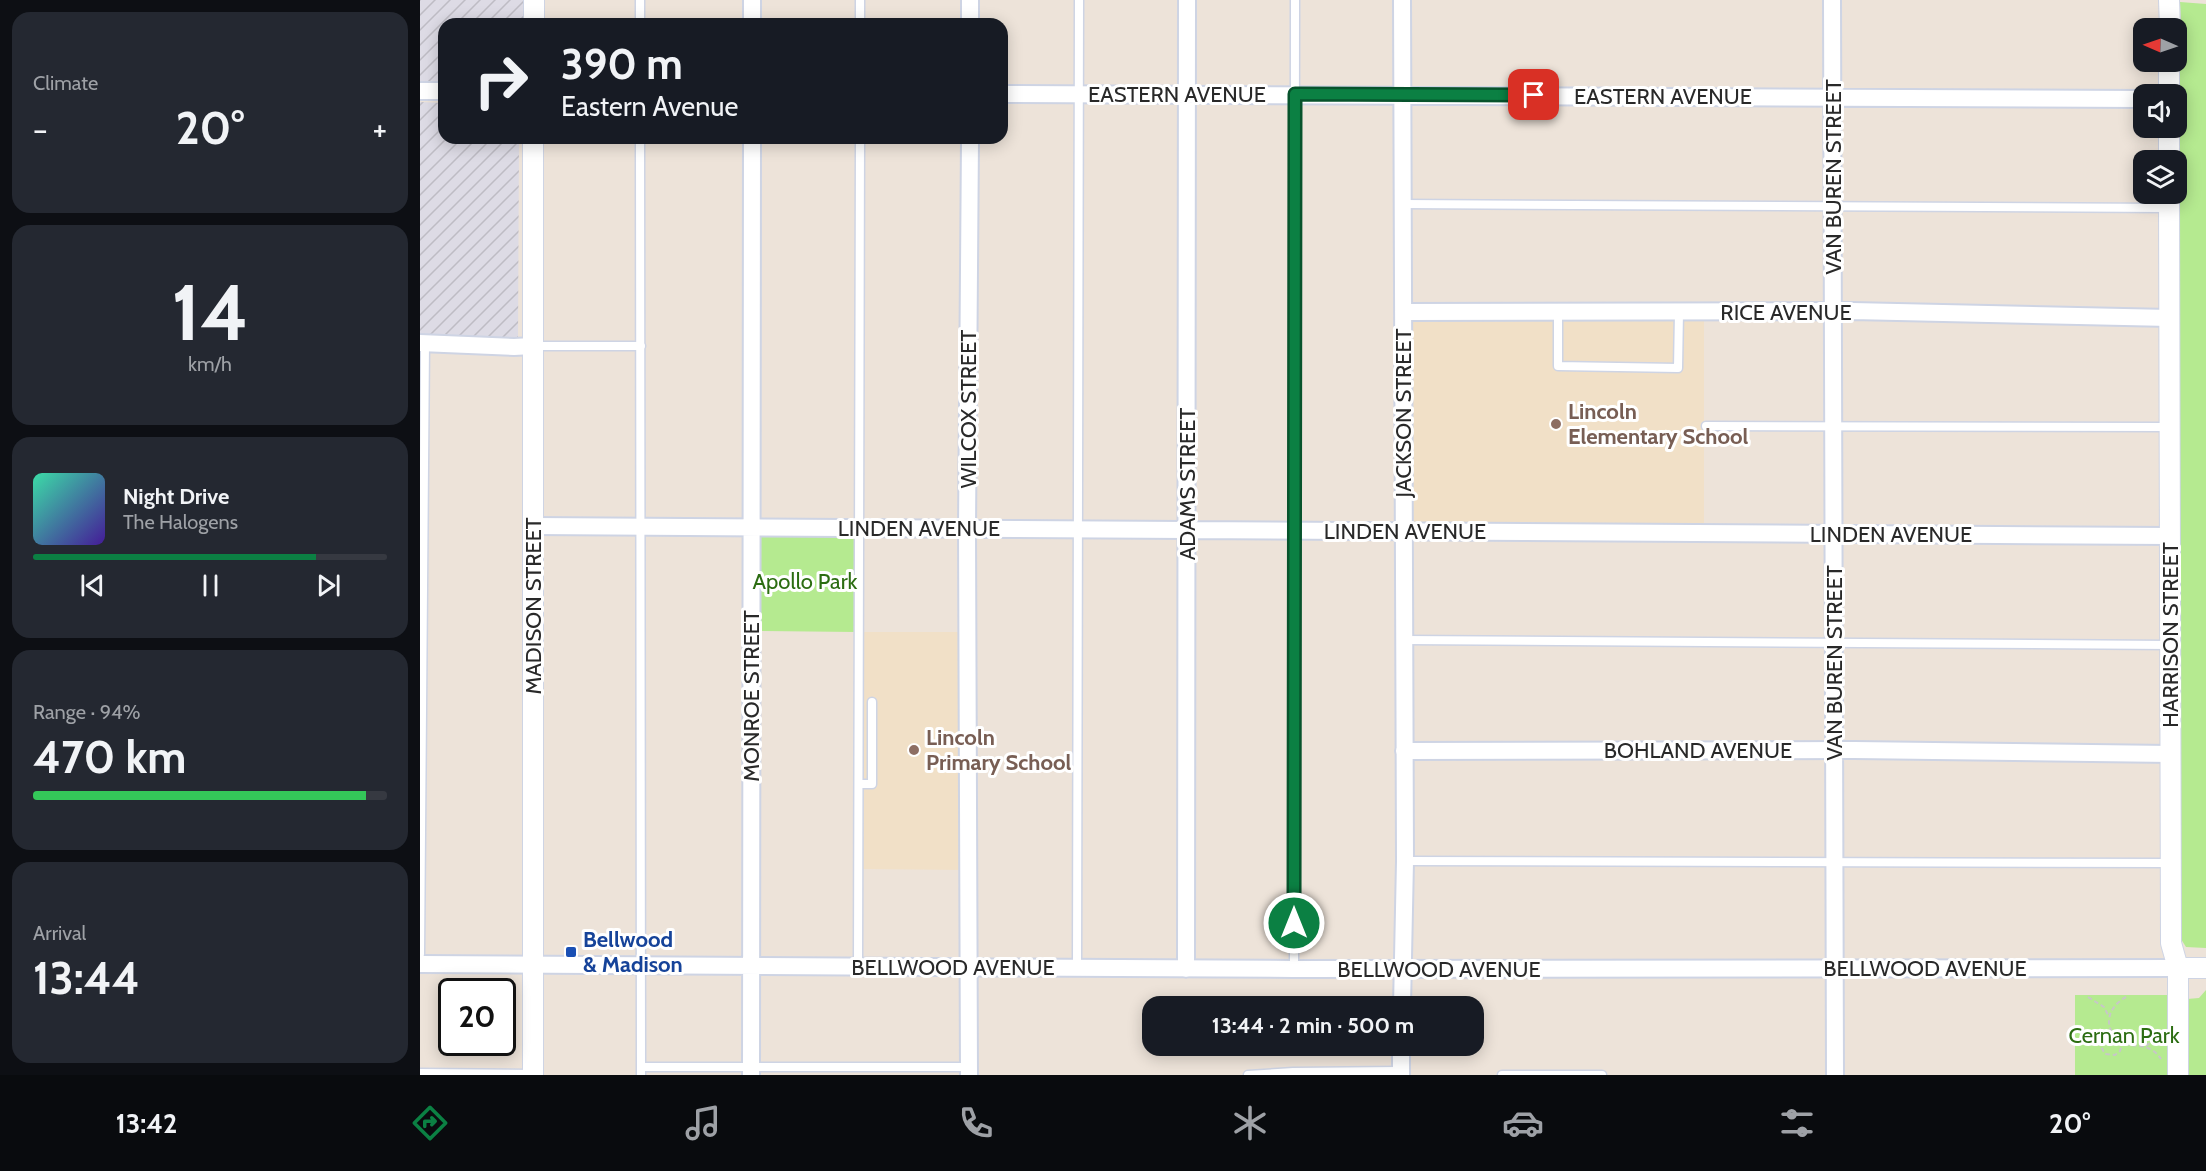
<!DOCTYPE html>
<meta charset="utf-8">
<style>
body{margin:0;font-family:Cabin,sans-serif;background:#242831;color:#f1f3f6;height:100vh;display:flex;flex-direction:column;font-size:22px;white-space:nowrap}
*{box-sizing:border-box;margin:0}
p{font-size:20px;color:#9ea1a6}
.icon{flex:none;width:33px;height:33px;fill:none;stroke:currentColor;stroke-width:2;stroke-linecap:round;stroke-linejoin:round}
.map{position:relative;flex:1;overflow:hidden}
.side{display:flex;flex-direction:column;gap:12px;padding:12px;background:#0d0f14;width:420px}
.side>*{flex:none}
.top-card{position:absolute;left:18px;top:18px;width:570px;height:126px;border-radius:18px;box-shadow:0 3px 15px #0003;background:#171b24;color:#f1f3f6;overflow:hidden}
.needle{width:39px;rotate:272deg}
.tools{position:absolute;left:1713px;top:18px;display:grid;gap:12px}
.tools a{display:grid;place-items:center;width:54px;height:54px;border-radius:12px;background:#171b24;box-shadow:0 3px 15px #0003;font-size:30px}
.speed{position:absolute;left:18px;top:978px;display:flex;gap:12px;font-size:30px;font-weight:700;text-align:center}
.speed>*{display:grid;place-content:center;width:78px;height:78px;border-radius:50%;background:#171b24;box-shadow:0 3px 15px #0003;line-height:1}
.speed .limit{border:3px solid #111;border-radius:9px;background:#fff;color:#111}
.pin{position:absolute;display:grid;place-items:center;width:51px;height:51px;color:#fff;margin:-26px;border-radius:12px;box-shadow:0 3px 9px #0006}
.me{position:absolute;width:66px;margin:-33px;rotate:0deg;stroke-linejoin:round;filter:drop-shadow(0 0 4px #0008)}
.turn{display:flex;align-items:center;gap:21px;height:126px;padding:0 24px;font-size:27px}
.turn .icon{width:78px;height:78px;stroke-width:2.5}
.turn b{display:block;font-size:42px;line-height:51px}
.big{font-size:45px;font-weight:700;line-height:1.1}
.side .widget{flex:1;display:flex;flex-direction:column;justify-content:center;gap:9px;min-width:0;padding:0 21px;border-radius:18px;background:#242831}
.side .dial{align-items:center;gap:0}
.dial b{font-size:78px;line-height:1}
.song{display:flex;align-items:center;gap:18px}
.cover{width:72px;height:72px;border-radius:9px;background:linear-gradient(135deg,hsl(160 70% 55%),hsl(260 70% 35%))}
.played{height:6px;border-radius:3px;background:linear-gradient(90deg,#0b8043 80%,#363941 80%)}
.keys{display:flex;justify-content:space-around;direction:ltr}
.heat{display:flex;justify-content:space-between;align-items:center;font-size:33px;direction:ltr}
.charge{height:9px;border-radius:4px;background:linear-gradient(90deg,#34c759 94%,#363941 0)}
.trip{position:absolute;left:722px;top:996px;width:342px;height:60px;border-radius:18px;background:#171b24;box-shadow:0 3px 15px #0003;font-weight:700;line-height:60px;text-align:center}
.tabs{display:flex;height:96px;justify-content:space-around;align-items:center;background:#090b0e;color:#9ea1a6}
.tabs .icon{width:42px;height:42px}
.tabs .selected{color:#0b8043}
.tabs b{font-size:27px;color:#f1f3f6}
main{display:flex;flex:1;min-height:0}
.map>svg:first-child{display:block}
.industrial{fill:url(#industrial-furrows)}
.education{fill:#f1e0c7}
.grass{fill:#b5ea90}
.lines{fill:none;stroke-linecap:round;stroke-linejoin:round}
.service-casing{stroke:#ced4e4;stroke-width:11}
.minor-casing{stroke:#ced4e4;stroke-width:20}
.tertiary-casing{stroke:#ced4e4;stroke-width:22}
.path{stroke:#c7c7c7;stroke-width:2;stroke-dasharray:4.5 3;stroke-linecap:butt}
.service{stroke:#fff;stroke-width:8}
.minor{stroke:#fff;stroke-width:16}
.tertiary{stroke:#fff;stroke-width:20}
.route-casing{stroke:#07532c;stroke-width:15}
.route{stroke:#0b8043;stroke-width:10}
.education-dot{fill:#8d6e63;stroke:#fff;stroke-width:2}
.transit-dot{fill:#1a4fb4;stroke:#fff;stroke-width:2}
.labels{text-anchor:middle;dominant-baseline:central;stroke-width:6;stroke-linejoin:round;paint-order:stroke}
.street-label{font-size:22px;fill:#292929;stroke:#fff}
.education-label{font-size:22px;font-weight:bold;fill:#785e54;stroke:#fff;text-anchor:start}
.park-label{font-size:22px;fill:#2c6d12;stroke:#fff}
.transit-label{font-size:22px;font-weight:bold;fill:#164399;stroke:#fff;text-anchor:start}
</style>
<main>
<section class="side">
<div class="widget"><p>Climate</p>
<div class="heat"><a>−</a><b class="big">20°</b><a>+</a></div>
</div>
<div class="widget dial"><b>14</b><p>km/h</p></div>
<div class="widget">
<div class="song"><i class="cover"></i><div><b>Night Drive</b><p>The Halogens</p></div></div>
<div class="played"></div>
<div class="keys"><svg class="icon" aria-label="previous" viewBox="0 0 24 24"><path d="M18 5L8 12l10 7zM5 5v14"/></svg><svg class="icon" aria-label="pause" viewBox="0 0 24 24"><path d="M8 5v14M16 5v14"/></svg><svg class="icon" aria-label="next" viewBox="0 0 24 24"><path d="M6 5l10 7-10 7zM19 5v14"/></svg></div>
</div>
<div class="widget"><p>Range · 94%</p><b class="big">470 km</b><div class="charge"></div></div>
<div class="widget"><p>Arrival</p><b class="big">13:44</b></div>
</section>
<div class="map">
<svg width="1786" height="1075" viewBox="0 0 1786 1075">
<defs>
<pattern id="industrial-furrows" width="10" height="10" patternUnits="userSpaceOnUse" patternTransform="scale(1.5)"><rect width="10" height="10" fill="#dddbe5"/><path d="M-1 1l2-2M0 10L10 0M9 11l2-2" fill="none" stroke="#bebcc4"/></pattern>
</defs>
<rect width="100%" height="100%" fill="#ede3d9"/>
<path class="industrial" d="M 0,0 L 109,0 L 109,24 L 24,24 L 24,84 L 0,84 Z
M 0,102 L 24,103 L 24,138 L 99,138 L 98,342 L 0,340 Z"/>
<path class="education" d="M 1284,315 L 1284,533 L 988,531 L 987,316 Z
M 442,632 L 546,632 L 546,870 L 442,869 Z"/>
<path class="grass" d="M 1760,2 L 1786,4 L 1786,948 L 1766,947 L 1761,939 L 1759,928 L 1758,25 L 1761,22 Z
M 334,530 L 437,530 L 436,632 L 333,631 Z
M 1786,990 L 1786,1075 L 1767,1075 L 1767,999 L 1779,998 Z
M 1655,995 L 1753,995 L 1753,1075 L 1655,1075 Z"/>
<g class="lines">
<defs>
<path id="service" d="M 440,0 L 440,24
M 220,24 L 220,0
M 220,138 L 221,1075
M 982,204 L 1749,208
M 1138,312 L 1138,366 L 1258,368 L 1259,312
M 112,346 L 221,346
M 1286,426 L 1750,427
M 984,640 L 1750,645
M 439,784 L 452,784 L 452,702
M 985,861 L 1751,863
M 0,954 L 5,343
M 438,966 L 440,138
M 657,968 L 659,0
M 874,969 L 875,0
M 221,1067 L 549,1067
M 0,1073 L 112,1074
M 828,1075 L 873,1072 L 980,1071
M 1082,1075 L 1182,1075"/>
<path id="minor" d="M 332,0 L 332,24
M 550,0 L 550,24
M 982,0 L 985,861 L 982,1006
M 1412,0 L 1415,1075
M 0,91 L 24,91
M 582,94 L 1724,99
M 983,312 L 1432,311 L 1750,318
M 0,343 L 94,347 L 112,346
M 113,526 L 1750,536
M 984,751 L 1434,750 L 1751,754
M 0,964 L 874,969 L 1758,968
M 766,969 L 767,0
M 331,1075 L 332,138
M 549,1075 L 547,529 L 550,138
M 981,1075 L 981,1046"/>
<path id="tertiary" d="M 114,0 L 114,24
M 1749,0 L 1750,28
M 1749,94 L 1749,62
M 1749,128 L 1749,160
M 1749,194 L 1751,943 L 1758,968 L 1758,1075
M 1758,968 L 1786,968
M 113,1075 L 113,138"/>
</defs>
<use href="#service" class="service-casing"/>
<use href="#minor" class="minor-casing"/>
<use href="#tertiary" class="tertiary-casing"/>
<path class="path" d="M 1668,997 L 1684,1007 L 1688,1015
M 1706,997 C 1693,1004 1683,1019 1693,1034 C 1695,1037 1700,1041 1703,1044 C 1719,1047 1731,1044 1741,1059
M 1692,1033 L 1687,1034 L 1679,1043 L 1685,1054 L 1695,1055 L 1700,1051 L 1702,1044
M 1726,1046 L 1740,1035"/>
<use href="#service" class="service"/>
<use href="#minor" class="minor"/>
<use href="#tertiary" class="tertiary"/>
</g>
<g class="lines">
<defs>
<path id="route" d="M 874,923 L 875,94 L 1114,95"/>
</defs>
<use href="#route" class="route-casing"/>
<use href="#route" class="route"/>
</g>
<g class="education-dot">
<circle cx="1136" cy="424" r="6"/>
<circle cx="494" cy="750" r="6"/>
</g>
<rect class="transit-dot" x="145" y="946" width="12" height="12" rx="3"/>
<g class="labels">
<g class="street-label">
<text x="757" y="94">EASTERN AVENUE</text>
<text x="1243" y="96">EASTERN AVENUE</text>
<text transform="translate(1413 177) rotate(-90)">VAN BUREN STREET</text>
<text x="1366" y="312">RICE AVENUE</text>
<text transform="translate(548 409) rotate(-90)">WILCOX STREET</text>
<text transform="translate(983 413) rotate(-90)">JACKSON STREET</text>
<text transform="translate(767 484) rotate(-90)">ADAMS STREET</text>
<text x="499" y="528">LINDEN AVENUE</text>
<text x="985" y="531">LINDEN AVENUE</text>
<text x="1471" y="534">LINDEN AVENUE</text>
<text transform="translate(113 606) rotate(-90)">MADISON STREET</text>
<text transform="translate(1750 635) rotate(-90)">HARRISON STREET</text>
<text transform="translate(1414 663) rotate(-90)">VAN BUREN STREET</text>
<text transform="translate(331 696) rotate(-90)">MONROE STREET</text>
<text x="1278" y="750">BOHLAND AVENUE</text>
<text x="533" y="967">BELLWOOD AVENUE</text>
<text x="1505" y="968">BELLWOOD AVENUE</text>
<text x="1019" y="969">BELLWOOD AVENUE</text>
</g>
<g class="education-label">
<text x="1148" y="411">Lincoln<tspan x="1148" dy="25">Elementary School</tspan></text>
<text x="506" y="737">Lincoln<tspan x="506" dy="25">Primary School</tspan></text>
</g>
<g class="park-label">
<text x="385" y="581">Apollo Park</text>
<text x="1704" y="1035">Cernan Park</text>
</g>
<g class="transit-label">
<text x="163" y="939">Bellwood<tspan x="163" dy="25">&amp; Madison</tspan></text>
</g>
</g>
</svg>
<div class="tools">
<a><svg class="needle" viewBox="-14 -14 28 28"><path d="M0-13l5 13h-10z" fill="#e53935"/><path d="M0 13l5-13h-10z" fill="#9ea1a6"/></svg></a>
<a><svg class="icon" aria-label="sound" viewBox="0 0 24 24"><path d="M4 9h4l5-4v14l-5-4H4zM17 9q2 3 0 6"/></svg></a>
<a><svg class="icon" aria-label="layers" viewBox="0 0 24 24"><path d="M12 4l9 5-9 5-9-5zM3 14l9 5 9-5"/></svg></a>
</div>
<div class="speed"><div class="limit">20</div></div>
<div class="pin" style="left:1114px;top:95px;background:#d93025"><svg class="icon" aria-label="arrive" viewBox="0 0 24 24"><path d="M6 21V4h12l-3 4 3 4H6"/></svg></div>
<svg class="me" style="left:874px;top:923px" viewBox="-20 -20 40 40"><circle r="17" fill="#0b8043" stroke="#fff" stroke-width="3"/><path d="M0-11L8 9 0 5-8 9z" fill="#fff"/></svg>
<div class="trip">13:44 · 2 min · 500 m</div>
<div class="top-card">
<div class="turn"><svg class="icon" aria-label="right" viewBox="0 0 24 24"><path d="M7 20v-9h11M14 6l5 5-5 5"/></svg><div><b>390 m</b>Eastern Avenue</div></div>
</div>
</div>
</main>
<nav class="tabs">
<b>13:42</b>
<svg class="icon selected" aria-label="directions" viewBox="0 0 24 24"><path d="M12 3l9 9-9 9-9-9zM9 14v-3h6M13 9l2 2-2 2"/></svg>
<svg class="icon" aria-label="music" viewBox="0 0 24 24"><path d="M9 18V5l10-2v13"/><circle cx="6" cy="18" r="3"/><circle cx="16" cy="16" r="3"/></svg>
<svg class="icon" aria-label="phone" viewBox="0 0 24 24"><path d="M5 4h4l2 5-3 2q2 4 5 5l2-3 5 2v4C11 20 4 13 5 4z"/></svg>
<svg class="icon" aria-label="climate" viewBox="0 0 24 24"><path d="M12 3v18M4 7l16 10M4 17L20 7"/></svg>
<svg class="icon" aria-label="car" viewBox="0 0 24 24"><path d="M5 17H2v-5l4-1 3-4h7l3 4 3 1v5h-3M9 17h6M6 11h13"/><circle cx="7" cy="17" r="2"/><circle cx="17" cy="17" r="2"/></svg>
<svg class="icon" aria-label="filters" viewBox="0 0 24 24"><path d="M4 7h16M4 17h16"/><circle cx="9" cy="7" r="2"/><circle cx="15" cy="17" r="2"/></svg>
<b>20°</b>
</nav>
